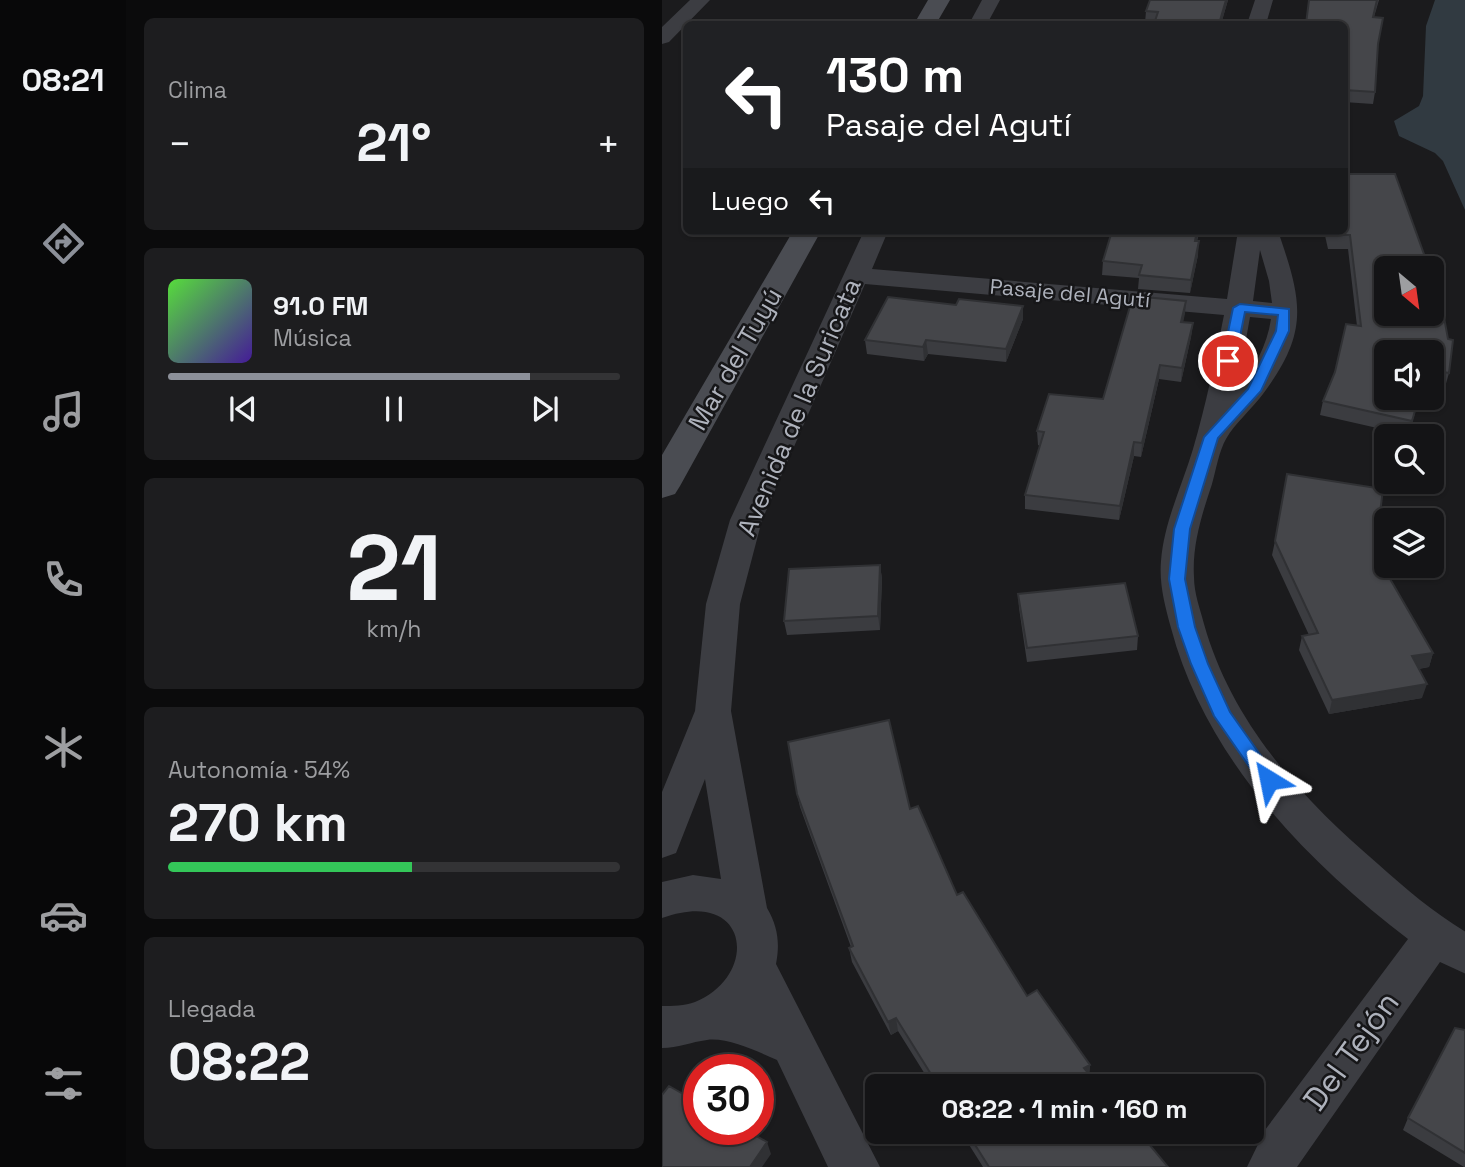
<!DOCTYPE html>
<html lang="es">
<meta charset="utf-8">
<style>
body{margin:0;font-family:"Space Grotesk",sans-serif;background:#1d1d1f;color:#f1f3f6;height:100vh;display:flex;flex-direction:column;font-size:26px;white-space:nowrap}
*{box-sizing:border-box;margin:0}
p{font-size:23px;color:#9d9ea1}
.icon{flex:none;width:38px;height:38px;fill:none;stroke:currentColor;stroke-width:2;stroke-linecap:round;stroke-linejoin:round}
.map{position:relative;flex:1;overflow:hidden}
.side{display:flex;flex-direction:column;gap:18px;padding:18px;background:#0b0b0c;width:536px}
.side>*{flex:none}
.banner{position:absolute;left:21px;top:21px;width:665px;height:214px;border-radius:10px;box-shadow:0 2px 5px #0004,0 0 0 2px #333335;background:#202124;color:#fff;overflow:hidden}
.needle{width:46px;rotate:151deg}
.buttons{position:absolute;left:712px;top:256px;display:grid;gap:14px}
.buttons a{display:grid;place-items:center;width:70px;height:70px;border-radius:10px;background:#141416;box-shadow:0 2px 5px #0004,0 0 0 2px #333335;font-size:35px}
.speed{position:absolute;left:21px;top:1054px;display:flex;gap:14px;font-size:35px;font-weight:700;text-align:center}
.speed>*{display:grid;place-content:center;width:91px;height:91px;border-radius:50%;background:#141416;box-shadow:0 2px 5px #0004,0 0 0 2px #333335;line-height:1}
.speed .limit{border:10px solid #d22;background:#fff;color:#111}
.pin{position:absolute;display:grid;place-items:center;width:60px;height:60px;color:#fff;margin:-30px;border:4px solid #fff;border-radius:50%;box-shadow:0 2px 7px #0007}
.me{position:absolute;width:77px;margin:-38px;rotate:325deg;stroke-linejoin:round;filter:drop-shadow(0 0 5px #0008)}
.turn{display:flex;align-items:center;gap:24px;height:147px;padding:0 28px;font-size:32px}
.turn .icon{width:91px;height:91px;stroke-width:2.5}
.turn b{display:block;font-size:49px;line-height:60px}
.then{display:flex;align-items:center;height:66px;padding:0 28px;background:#0003;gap:14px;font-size:26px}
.big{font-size:52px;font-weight:800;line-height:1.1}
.side .tile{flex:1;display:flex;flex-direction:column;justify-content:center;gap:10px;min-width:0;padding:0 24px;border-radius:10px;background:#1d1d1f}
.side .dial{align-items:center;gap:0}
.dial b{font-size:91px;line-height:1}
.song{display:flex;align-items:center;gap:21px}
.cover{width:84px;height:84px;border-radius:10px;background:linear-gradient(135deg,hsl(110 70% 55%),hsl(260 70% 35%))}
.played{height:7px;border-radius:4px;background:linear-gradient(90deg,#8c9099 80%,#333335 80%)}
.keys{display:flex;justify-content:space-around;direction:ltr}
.heat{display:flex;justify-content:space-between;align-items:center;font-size:38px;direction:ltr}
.charge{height:10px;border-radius:5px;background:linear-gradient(90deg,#34c759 54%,#333335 0)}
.trip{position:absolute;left:203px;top:1074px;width:399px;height:70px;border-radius:10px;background:#141416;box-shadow:0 2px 5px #0004,0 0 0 2px #333335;font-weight:800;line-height:70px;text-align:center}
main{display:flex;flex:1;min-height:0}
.tabs{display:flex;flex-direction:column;width:126px;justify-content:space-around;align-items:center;background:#080809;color:#9d9ea1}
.tabs .icon{width:49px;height:49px}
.tabs .active{color:#8c9099}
.tabs b{font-size:32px;color:#f1f3f6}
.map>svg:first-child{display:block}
.water{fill:#313a41}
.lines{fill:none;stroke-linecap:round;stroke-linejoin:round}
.street{fill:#3c3d42;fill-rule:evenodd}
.secondary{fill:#4a4c52;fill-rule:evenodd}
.wall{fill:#3b3c40}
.shaded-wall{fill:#303134}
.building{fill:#45464a;stroke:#303134;stroke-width:2}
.route{fill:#1a73e8;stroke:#114b97;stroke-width:2}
.labels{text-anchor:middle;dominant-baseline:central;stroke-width:5;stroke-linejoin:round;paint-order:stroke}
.far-street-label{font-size:21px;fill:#aeb2bc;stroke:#161618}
.street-label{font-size:26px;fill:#aeb2bc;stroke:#161618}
.near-street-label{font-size:32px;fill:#aeb2bc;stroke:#161618}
</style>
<main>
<nav class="tabs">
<b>08:21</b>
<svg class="icon active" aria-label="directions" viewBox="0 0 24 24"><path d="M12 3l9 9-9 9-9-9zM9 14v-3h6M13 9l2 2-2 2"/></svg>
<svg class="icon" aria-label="music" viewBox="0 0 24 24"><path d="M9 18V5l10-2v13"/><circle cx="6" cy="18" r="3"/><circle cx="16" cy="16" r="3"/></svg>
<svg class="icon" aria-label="phone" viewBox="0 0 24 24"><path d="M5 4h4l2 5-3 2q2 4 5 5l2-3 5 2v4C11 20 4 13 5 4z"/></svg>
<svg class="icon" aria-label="climate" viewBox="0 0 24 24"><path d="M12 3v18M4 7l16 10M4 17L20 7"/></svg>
<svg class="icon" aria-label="car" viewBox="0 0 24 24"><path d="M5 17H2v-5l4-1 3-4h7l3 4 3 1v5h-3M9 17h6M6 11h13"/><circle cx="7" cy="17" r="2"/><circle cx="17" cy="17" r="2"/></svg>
<svg class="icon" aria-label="filters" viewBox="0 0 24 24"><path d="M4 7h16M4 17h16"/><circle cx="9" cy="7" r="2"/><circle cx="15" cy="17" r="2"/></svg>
</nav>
<section class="side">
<div class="tile"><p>Clima</p>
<div class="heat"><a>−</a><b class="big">21°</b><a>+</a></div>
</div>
<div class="tile">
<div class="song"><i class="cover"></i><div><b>91.0 FM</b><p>Música</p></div></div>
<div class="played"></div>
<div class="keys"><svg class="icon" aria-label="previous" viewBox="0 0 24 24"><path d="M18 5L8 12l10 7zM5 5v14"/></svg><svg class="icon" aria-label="pause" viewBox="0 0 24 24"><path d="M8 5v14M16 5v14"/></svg><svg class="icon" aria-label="next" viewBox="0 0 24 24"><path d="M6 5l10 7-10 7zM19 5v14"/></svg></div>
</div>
<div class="tile dial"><b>21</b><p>km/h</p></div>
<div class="tile"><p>Autonomía · 54%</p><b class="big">270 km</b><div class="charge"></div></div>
<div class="tile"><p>Llegada</p><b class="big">08:22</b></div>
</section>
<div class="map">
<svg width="804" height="1167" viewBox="0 0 804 1167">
<rect width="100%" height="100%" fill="#1b1b1d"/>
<path class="water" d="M 773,0 L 803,0 L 803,210 L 781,161 L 773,153 L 737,136 L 732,121 L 757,106 L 761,96 L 764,26 Z"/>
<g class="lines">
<path class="street" d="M 28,0 L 48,0 L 7,42 L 0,44 L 0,27 Z
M 320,0 L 338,0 L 325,24 L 307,24 Z
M 593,0 L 611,0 L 604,24 L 585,24 Z
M 202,231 L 226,231 L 210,269 L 565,299 L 576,231 L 616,231 C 640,301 648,331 601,394 C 590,409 573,423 564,439 C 557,451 554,470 550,484 C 540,514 530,545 532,577 C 532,593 538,609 542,624 C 570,723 639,798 716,864 C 744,889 772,913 804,932 L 804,974 L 778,962 L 635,1167 L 585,1167 L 603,1130 L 746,939 C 643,860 543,757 509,628 C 503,606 497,584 499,561 C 502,522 520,486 531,449 C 544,405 553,360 562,315 L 203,284 L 100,520 L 78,604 L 69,711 L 105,908 C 116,927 118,943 114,964 L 218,1167 L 166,1167 L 115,1060 C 97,1052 65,1037 45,1040 C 29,1042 16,1048 0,1048 L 0,1006 C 10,1006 23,1006 33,1002 C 98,975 88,886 0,918 L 0,882 L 31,875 L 59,879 L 43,779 L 14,853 L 0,858 L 0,792 L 33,711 L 44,604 L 68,520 ZM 598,250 L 607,281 L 610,303 L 591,301 ZM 588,317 L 609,319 C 605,346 592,369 575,390 Z"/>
<path class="secondary" d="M 266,0 L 288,0 L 274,24 L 252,24 Z
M 131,231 L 159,231 L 18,486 L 13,494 L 0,498 L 0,455 Z"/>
</g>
<path class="wall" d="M 488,0 L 566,0 L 559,24 L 483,23 L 484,11 Z
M 647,0 L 717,0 L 712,17 L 716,47 L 713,92 L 711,104 L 682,102 L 682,24 Z
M 682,174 L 787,373 L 783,387 L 770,385 L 770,352 L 724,397 L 758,397 L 746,435 L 658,415 L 661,401 L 695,326 L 686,249 L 666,249 L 662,231 L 682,231 Z
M 446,231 L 538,231 L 535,241 L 536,255 L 528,293 L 476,289 L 477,278 L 440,275 L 441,261 L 449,236 L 446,235 Z
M 524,301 L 521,322 L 531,323 L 529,337 L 519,382 L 497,379 L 479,457 L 472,456 L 457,520 L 363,509 L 363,495 L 378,446 L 376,445 L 375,431 L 441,399 Z
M 294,305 L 361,306 L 361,319 L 344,362 L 266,354 L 262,361 L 205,354 L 203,340 Z
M 613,541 L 713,553 L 771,653 L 767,667 L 757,669 L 760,698 L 667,714 L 637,650 L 640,636 L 647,635 L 610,555 Z
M 218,565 L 220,579 L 218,630 L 125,635 L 122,621 Z
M 356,594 L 476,636 L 475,650 L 365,662 L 357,608 Z
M 135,794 L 248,809 L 295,895 L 365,996 L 428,1065 L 427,1075 L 438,1087 L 271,1087 L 236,1031 L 229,1035 L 190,962 L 187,948 L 189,947 L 138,807 Z
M 803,1030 L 803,1167 L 802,1167 L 741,1130 L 746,1118 Z
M 299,1132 L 477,1132 L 506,1167 L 321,1167 Z"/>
<path class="shaded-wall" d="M 564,0 L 566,0 L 559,24 L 557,24 Z
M 535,231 L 537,231 L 532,254 L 533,241 Z
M 537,241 L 536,255 L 528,293 L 529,280 Z
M 524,301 L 523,314 L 518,335 L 519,322 Z
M 361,306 L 361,319 L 344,362 L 344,349 Z
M 531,323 L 529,337 L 519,382 L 520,368 Z
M 264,340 L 266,354 L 262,361 L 261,347 Z
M 498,365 L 497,379 L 479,457 L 480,443 Z
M 757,397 L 758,397 L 746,435 L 750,421 Z
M 472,442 L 472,456 L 457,520 L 458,506 Z
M 218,565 L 220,579 L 218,630 L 216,616 Z
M 771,653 L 767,667 L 746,670 L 750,656 Z
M 765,684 L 760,698 L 667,714 L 670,700 Z
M 234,1018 L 236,1031 L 229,1035 L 226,1022 Z
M 428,1065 L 427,1077 L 422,1068 Z
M 105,1142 L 109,1154 L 100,1167 L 88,1167 Z"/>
<path class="building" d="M 488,0 L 564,0 L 557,24 L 492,24 L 496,12 L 484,11 Z
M 647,0 L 715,0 L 711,17 L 721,18 L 716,44 L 713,92 L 682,90 L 682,24 L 644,24 Z
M 682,174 L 733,174 L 767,268 L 724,268 L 724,313 L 770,313 L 770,277 L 779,301 L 786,339 L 791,340 L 787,373 L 770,370 L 770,352 L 724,352 L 724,397 L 757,397 L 750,421 L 661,401 L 673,372 L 684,324 L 699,326 L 688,235 L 669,235 L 667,231 L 682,231 Z
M 450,231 L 535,231 L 533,241 L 537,241 L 529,280 L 477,275 L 480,265 L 441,261 Z
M 471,296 L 524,301 L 519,322 L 531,323 L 520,368 L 498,365 L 480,443 L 472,442 L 458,506 L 363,495 L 382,432 L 375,431 L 387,394 L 441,399 Z
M 226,297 L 294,305 L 297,299 L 361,306 L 344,349 L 264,340 L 261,347 L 203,340 Z
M 625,474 L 721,489 L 713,553 L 771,653 L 750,656 L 765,684 L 670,700 L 640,636 L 656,633 L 613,541 Z
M 218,565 L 216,616 L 122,621 L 127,569 Z
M 463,583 L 476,636 L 365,648 L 356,594 Z
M 227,720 L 248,809 L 256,806 L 295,895 L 301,892 L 365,996 L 375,990 L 428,1065 L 422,1068 L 438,1087 L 277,1087 L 234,1018 L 226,1022 L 187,948 L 191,946 L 135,794 L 126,742 Z
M 793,1028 L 803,1030 L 803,1153 L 746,1118 Z
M 7,1086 L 37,1103 L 37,1129 L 82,1129 L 105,1142 L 88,1167 L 0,1167 L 0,1095 Z
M 305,1132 L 477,1132 L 506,1167 L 327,1167 Z"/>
<path class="route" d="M 578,304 L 627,309 L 627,331 L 599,391 L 556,438 L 528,529 L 523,579 L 533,627 L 546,664 L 568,712 L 616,780 L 613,785 L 607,788 L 600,785 L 552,716 L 529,664 L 516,627 L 507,579 L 512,529 L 542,437 L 586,389 L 614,331 L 616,315 L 583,312 L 573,361 L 566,365 L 562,364 L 560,361 L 571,308 Z"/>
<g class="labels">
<g class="far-street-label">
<text transform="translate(408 293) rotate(5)">Pasaje del Agutí</text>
</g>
<g class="street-label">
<text transform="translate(73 359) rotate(-60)">Mar del Tuyú</text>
<text transform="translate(137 407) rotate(-67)">Avenida de la Suricata</text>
</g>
<g class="near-street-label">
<text transform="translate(689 1051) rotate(-54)">Del Tejón</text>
</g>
</g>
</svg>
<div class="buttons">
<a><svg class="needle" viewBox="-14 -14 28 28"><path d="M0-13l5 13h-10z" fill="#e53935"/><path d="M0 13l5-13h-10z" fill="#9d9ea1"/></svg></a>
<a><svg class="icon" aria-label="sound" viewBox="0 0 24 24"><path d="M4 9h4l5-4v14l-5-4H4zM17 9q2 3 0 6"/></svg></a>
<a><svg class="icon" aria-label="search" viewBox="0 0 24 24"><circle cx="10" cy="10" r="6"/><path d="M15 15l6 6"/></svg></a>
<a><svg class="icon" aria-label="layers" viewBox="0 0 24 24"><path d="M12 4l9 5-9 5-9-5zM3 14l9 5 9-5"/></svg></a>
</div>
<div class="speed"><div class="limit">30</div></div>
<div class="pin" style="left:566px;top:361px;background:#d93025"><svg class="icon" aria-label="arrive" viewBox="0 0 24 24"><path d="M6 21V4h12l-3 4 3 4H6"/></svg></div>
<svg class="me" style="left:607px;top:780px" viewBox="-20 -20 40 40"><path d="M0-17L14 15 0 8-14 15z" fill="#1a73e8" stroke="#fff" stroke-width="4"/></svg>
<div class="trip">08:22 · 1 min · 160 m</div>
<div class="banner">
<div class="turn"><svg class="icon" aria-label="left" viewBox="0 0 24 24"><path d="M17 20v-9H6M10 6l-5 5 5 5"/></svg><div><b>130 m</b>Pasaje del Agutí</div></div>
<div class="then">Luego<svg class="icon" aria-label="left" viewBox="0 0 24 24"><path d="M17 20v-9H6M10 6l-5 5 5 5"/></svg></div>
</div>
</div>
</main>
